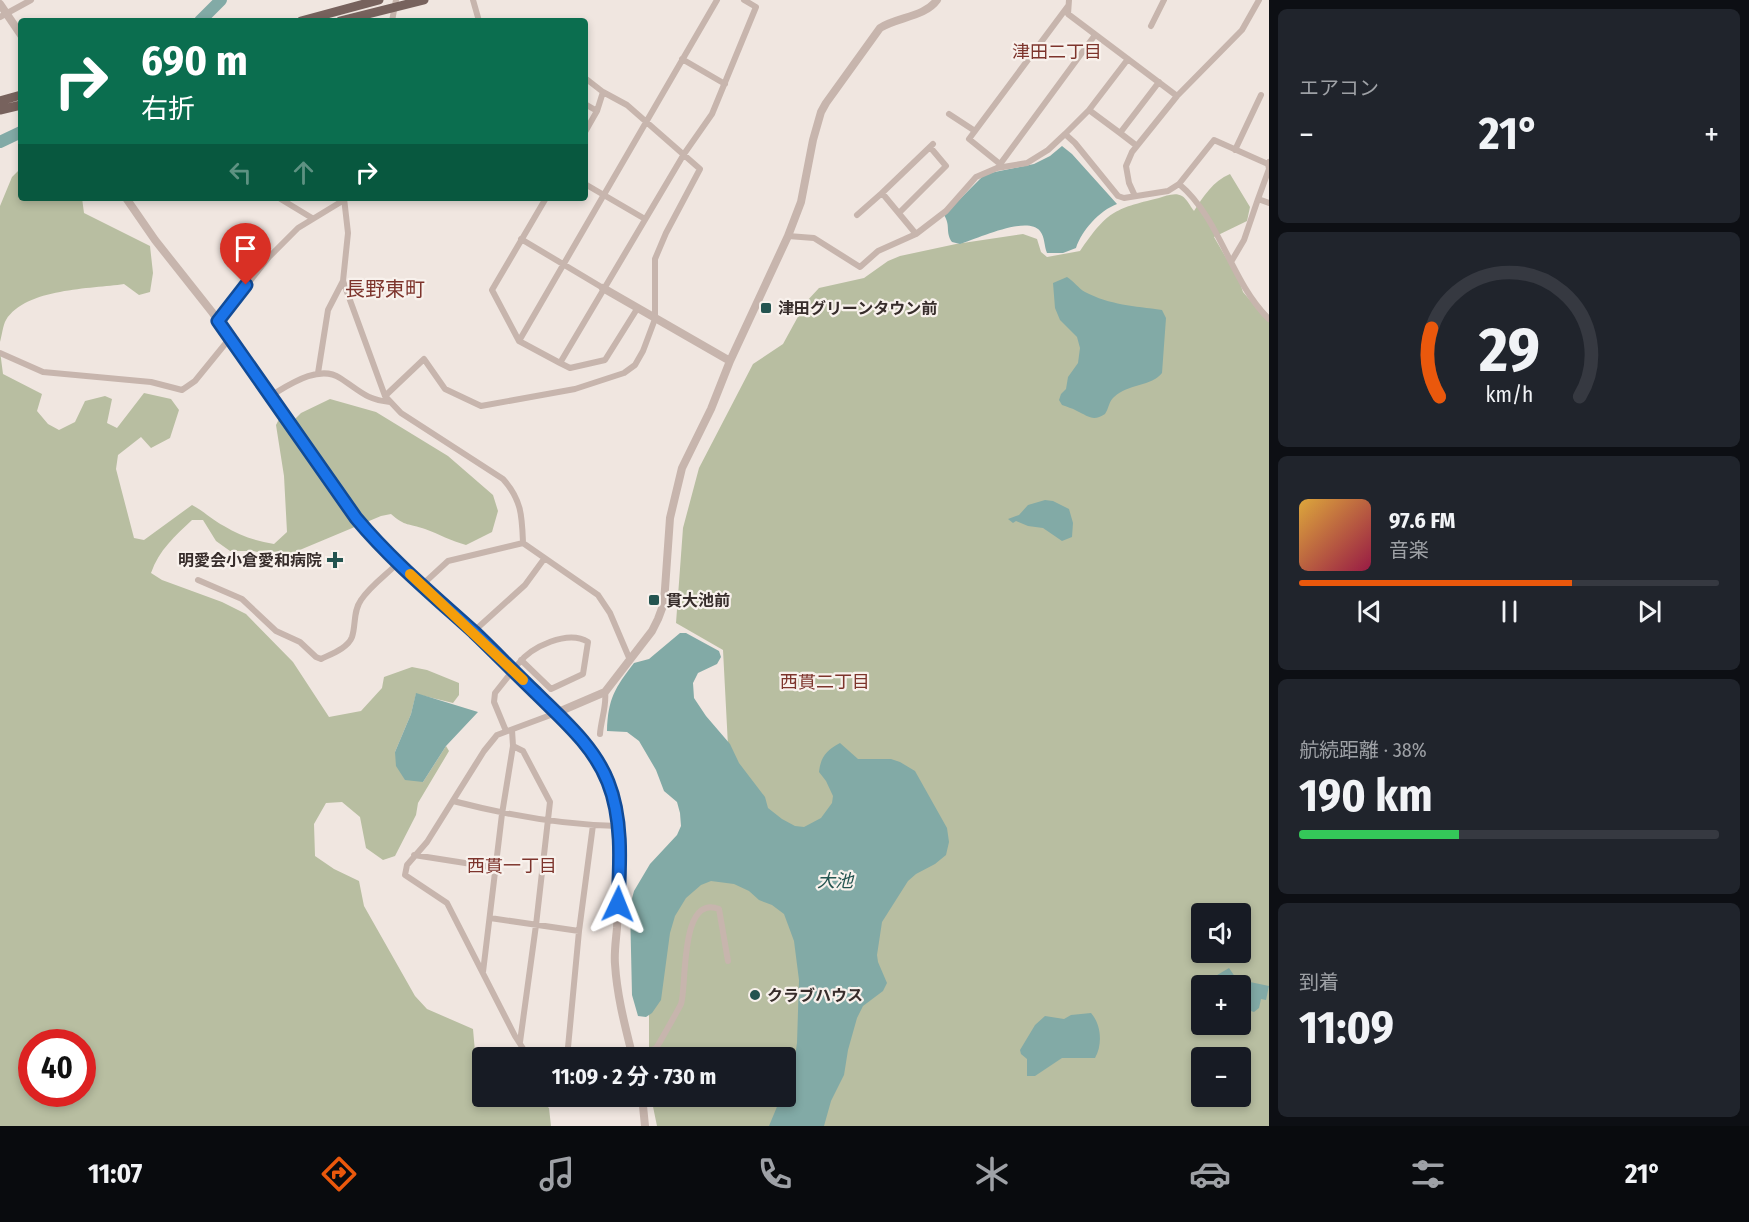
<!DOCTYPE html>
<html lang="ja">
<meta charset="utf-8">
<style>
body{margin:0;font-family:"Fira Sans Condensed","Noto Sans JP",sans-serif;background:#20242c;color:#f1f3f6;height:100vh;display:flex;flex-direction:column;font-size:22px;white-space:nowrap}
*{box-sizing:border-box;margin:0}
p{font-size:20px;color:#9ea1a6}
.icon{flex:none;width:33px;height:33px;fill:none;stroke:currentColor;stroke-width:2;stroke-linecap:round;stroke-linejoin:round}
.map{position:relative;flex:1;overflow:hidden}
.side{display:flex;flex-direction:column;gap:9px;padding:9px;background:#0d0f14;width:480px}
.side>*{flex:none}
.guide{position:absolute;left:18px;top:18px;width:570px;height:183px;border-radius:6px;box-shadow:0 3px 9px #0003;background:#0b6e4f;color:#fff;overflow:hidden}
.buttons{position:absolute;left:1191px;top:903px;display:grid;gap:12px}
.buttons a{display:grid;place-items:center;width:60px;height:60px;border-radius:6px;background:#171b24;box-shadow:0 3px 9px #0003;font-size:30px}
.speed{position:absolute;left:18px;top:1029px;display:flex;gap:12px;font-size:30px;font-weight:700;text-align:center}
.speed>*{display:grid;place-content:center;width:78px;height:78px;border-radius:50%;background:#171b24;box-shadow:0 3px 9px #0003;line-height:1}
.speed .limit{border:9px solid #d22;background:#fff;color:#111}
.pin{position:absolute;display:grid;place-items:center;width:51px;height:51px;color:#fff;margin:-62px -26px;border-radius:50% 50% 50% 0;rotate:-45deg;box-shadow:0 0 6px #0007}
.pin .icon{rotate:45deg}
.me{position:absolute;width:66px;margin:-33px;rotate:2deg;stroke-linejoin:round;filter:drop-shadow(0 0 4px #0008)}
.turn{display:flex;align-items:center;gap:21px;height:126px;padding:0 24px;font-size:27px}
.turn .icon{width:78px;height:78px;stroke-width:2.5}
.turn b{display:block;font-size:42px;line-height:51px}
.lanes{display:flex;align-items:center;height:57px;padding:0 24px;background:#0003;justify-content:center;gap:30px;direction:ltr}
.lanes .off{opacity:.35}
.big{font-size:45px;font-weight:700;line-height:1.1}
.side .card{flex:1;display:flex;flex-direction:column;justify-content:center;gap:9px;min-width:0;padding:0 21px;border-radius:9px;background:#20242c}
.side .dial{align-items:center;gap:0}
.dial svg{height:156px;overflow:visible;fill:none;stroke:#363941;stroke-width:7;stroke-linecap:round;text-anchor:middle}
.dial text{fill:#f1f3f6;stroke:none}
.song{display:flex;align-items:center;gap:18px}
.cover{width:72px;height:72px;border-radius:9px;background:linear-gradient(135deg,hsl(40 70% 55%),hsl(340 70% 35%))}
.played{height:6px;border-radius:3px;background:linear-gradient(90deg,#ea580c 65%,#363941 65%)}
.keys{display:flex;justify-content:space-around;direction:ltr}
.heat{display:flex;justify-content:space-between;align-items:center;font-size:33px;direction:ltr}
.charge{height:9px;border-radius:4px;background:linear-gradient(90deg,#34c759 38%,#363941 0)}
.trip{position:absolute;left:472px;top:1047px;width:324px;height:60px;border-radius:6px;background:#171b24;box-shadow:0 3px 9px #0003;font-weight:700;line-height:60px;text-align:center}
.tab-bar{display:flex;height:96px;justify-content:space-around;align-items:center;background:#090b0e;color:#9ea1a6}
.tab-bar .icon{width:42px;height:42px}
.tab-bar .current{color:#ea580c}
.tab-bar b{font-size:27px;color:#f1f3f6}
main{display:flex;flex:1;min-height:0}
.map>svg:first-child{display:block}
.green{fill:#b8bea1;fill-rule:evenodd}
.water{fill:#82aaa6}
.lines{fill:none;stroke-linecap:round;stroke-linejoin:round}
.river{stroke:#82aaa6;stroke-width:12}
.minor{stroke:#c7b5ad;stroke-width:6}
.tertiary{stroke:#c7b5ad;stroke-width:8}
.primary{stroke:#77625d;stroke-width:9}
.route-casing{stroke:#114b97;stroke-width:15}
.route{stroke:#1a73e8;stroke-width:10}
.slow{stroke:#f59e0b;stroke-width:10}
.poi-dot{fill:#245450;stroke:#f8f1ec;stroke-width:2}
.labels{text-anchor:middle;dominant-baseline:central;stroke-width:4.5;stroke-linejoin:round;paint-order:stroke}
.poi-label{font-size:16px;font-weight:bold;fill:#372d2b;stroke:#f8f1ec;text-anchor:start}
.neighbourhood-label{font-size:18px;fill:#7d342c;stroke:#f8f1ec}
.water-label{font-size:18px;font-style:italic;fill:#245450;stroke:#f8f1ec}
.quarter-label{font-size:20px;fill:#7d342c;stroke:#f8f1ec}
</style>
<main>
<div class="map">
<svg width="1269" height="1126" viewBox="0 0 1269 1126">
<rect width="100%" height="100%" fill="#f0e6e0"/>
<path class="green" d="M 21,168 L 21,198 L 82,198 L 84,213 L 150,246 L 153,273 L 150,292 L 139,295 L 124,284 C 91,289 26,288 6,320 C 3,325 2,335 0,342 L 0,206 L 12,177 Z
M 1230,174 L 1250,207 L 1247,221 L 1214,237 L 1239,280 L 1243,292 L 1269,322 L 1269,1126 L 657,1126 L 651,1097 L 786,1096 L 786,1058 L 649,1058 L 649,981 L 670,907 L 733,842 L 723,650 L 676,623 L 683,528 L 699,468 L 753,364 L 783,344 L 806,302 L 819,288 L 864,278 L 888,261 L 900,256 L 956,244 L 1023,234 L 1037,239 L 1041,252 L 1047,257 L 1080,251 C 1107,212 1113,209 1159,198 C 1166,196 1175,192 1182,196 C 1187,199 1190,206 1194,211 C 1203,197 1213,181 1230,174 ZM 1202,914 L 1240,914 L 1240,952 L 1202,952 ZM 1202,986 L 1240,986 L 1240,1024 L 1202,1024 ZM 1202,1058 L 1240,1058 L 1240,1096 L 1202,1096 Z
M 0,351 L 3,374 L 42,394 L 37,411 L 48,424 L 59,430 L 75,422 L 85,401 L 105,396 L 112,399 L 107,423 L 117,428 L 144,393 L 171,399 L 179,410 L 170,438 L 151,448 L 141,437 L 118,455 L 116,469 L 134,538 L 144,540 L 192,505 C 204,511 212,520 224,526 C 240,536 256,541 274,544 L 287,532 L 284,476 L 276,425 L 281,415 L 293,421 L 301,413 L 330,399 L 376,412 L 448,456 L 493,495 L 498,511 L 492,532 L 466,545 C 451,541 439,534 425,529 C 408,523 406,527 391,514 L 381,516 L 283,557 L 253,551 L 230,551 L 216,541 L 203,520 L 192,520 C 175,536 159,550 151,573 L 162,580 L 222,602 L 246,614 L 293,662 L 329,717 L 361,711 L 382,688 L 384,677 L 412,667 L 427,670 L 459,683 L 459,695 L 453,703 L 416,694 L 411,714 L 395,752 L 423,782 L 446,746 L 449,751 L 418,803 L 416,815 L 395,856 L 383,860 L 366,848 L 360,817 L 342,802 L 326,803 L 314,824 L 315,856 L 334,869 L 359,881 L 364,906 L 415,996 L 427,1009 L 473,1029 L 476,1063 L 483,1067 L 483,1096 L 534,1097 L 549,1108 L 551,1126 L 0,1126 ZM 32,1042 L 82,1042 L 82,1094 L 32,1094 Z"/>
<path class="water" d="M 1062,146 L 1072,154 L 1117,204 C 1099,211 1082,230 1076,248 L 1063,253 L 1047,253 C 1044,246 1045,237 1040,231 C 1027,215 977,239 960,244 L 952,242 C 945,232 951,226 944,215 L 985,174 L 1034,164 L 1050,156 Z
M 1067,277 C 1075,282 1078,288 1085,292 C 1110,305 1134,306 1162,310 L 1166,318 L 1162,373 C 1152,386 1128,384 1114,397 C 1109,401 1109,408 1105,414 C 1093,422 1088,416 1077,411 C 1072,408 1067,407 1062,405 L 1059,400 L 1061,394 L 1066,389 L 1068,377 L 1078,363 L 1080,348 L 1077,337 L 1060,320 L 1055,308 L 1053,283 Z
M 1045,500 L 1053,501 L 1069,509 L 1073,523 L 1072,537 L 1062,541 L 1043,528 L 1028,526 L 1016,521 L 1013,523 L 1008,519 L 1019,515 L 1028,505 Z
M 680,633 L 686,633 L 719,651 L 721,657 L 717,664 L 698,673 L 693,683 L 694,698 L 706,716 L 730,744 L 739,763 L 765,797 L 768,808 L 782,819 L 795,826 L 804,827 L 821,818 L 832,803 L 833,796 L 826,781 L 819,772 C 821,756 826,751 840,743 L 858,759 L 891,759 L 900,762 L 915,771 L 947,828 L 949,842 L 946,855 L 935,864 L 916,874 L 908,881 L 882,922 L 877,955 L 878,962 L 887,983 L 883,991 L 863,1006 L 857,1018 L 848,1050 L 844,1075 L 831,1101 L 824,1126 L 769,1126 L 781,1097 L 786,1096 L 786,1083 L 795,1057 L 797,1043 L 799,980 L 794,941 L 784,914 L 772,905 L 759,900 L 749,891 L 734,884 L 711,881 L 701,885 L 686,898 L 675,916 L 670,933 L 661,1000 L 652,1013 L 646,1017 L 638,1016 L 632,995 L 630,906 L 634,891 L 650,864 L 677,835 L 681,826 L 680,813 L 677,802 L 664,791 L 656,770 L 639,741 L 627,732 L 607,731 C 608,698 615,688 634,663 L 649,659 Z
M 416,693 L 478,712 L 446,746 L 423,782 L 405,780 L 396,766 L 395,752 L 411,714 Z
M 1229,968 L 1242,987 L 1250,982 L 1269,986 L 1266,1000 L 1261,999 L 1259,1008 L 1254,1012 L 1244,1009 L 1244,1005 L 1241,1004 L 1240,986 L 1210,985 L 1207,981 Z
M 1091,1013 C 1101,1024 1103,1044 1095,1058 L 1062,1058 L 1035,1076 L 1027,1076 L 1027,1059 L 1021,1054 L 1020,1050 L 1035,1025 L 1045,1016 L 1064,1019 L 1071,1015 Z"/>
<g class="lines">
<path class="river" d="M 200,21 L 221,0
M 0,142 L 21,132"/>
<path class="minor" d="M 473,0 L 479,21
M 1069,0 L 1068,14 L 1177,96
M 0,17 L 31,0
M 392,21 L 396,0
M 1151,26 L 1164,0
M 682,59 L 725,84
M 1128,59 L 1089,110 L 1120,133 L 1159,82
M 585,104 L 597,111
M 949,114 L 975,131
M 585,132 L 597,111 L 603,92
M 1120,133 L 1137,146
M 1065,134 L 1089,110
M 1235,150 L 1261,95
M 1000,164 L 969,139 L 1068,6
M 1268,164 L 1269,169 L 1258,199 L 1269,203
M 998,167 L 1095,35
M 585,184 L 645,219
M 1179,184 C 1221,219 1230,281 1269,319
M 1135,196 L 1129,183 L 1126,166 L 1132,152 L 1177,96 L 1242,30 L 1259,0
M 279,198 L 312,218
M 344,198 L 348,233 L 343,281 L 385,396 L 401,413 L 503,479 C 522,500 522,517 523,543
M 546,198 L 492,290 L 519,341 L 560,363 L 684,154 L 712,114 L 756,7 L 744,0
M 899,213 L 946,166 L 930,147
M 857,215 L 882,193
M 916,234 L 882,193 L 933,144
M 788,236 L 814,238 L 860,267 L 878,251 L 916,234 L 946,211 L 976,177 L 997,168 L 1027,163 L 1048,150 L 1065,134 L 1075,143 L 1118,196 L 1124,198 L 1168,191 L 1179,184 L 1214,140 L 1268,164 L 1269,162
M 521,239 L 603,288
M 1231,262 L 1244,240 L 1258,199
M 218,321 L 269,257 L 298,228 L 344,200
M 519,341 L 717,0
M 0,353 L 43,372 L 151,382 L 182,390 L 195,381 L 230,338
M 560,363 L 570,368 L 605,360 L 637,309
M 318,373 L 328,310 L 343,281
M 270,396 C 289,385 319,364 340,378 C 359,390 366,400 390,402
M 385,396 L 424,359 L 445,389 L 481,406 L 575,389 L 624,373 L 635,365 L 643,351 L 655,319 L 655,259 L 666,233 L 700,169 L 627,105 L 603,92 L 585,78
M 198,580 L 242,599 L 276,631 L 300,642 L 316,657 L 321,659 C 331,654 348,648 352,637 C 356,625 353,611 361,600 C 370,586 386,575 398,563
M 422,585 L 448,561 L 523,543 L 598,595 L 610,613 L 630,660
M 473,632 L 525,585 L 544,559
M 506,731 L 494,702 L 495,693 L 518,664 C 531,647 568,629 588,642 L 583,674 L 551,689 L 521,660
M 600,734 C 601,720 607,705 605,692
M 513,746 L 523,751 L 550,802 L 536,925 L 520,1042
M 453,801 C 507,815 562,825 618,826
M 414,855 L 497,868
M 490,918 L 579,931
M 483,972 L 502,814 L 513,746 L 512,730
M 549,1058 L 524,1050 L 515,1036 L 447,903 L 405,875 L 407,865 L 427,842 L 484,751 L 497,735 L 556,713
M 567,1058 L 579,931 L 593,825
M 635,1058 C 642,1053 650,1052 656,1048 C 658,1046 679,1008 681,1004 C 687,988 679,893 719,909 L 728,961"/>
<path class="tertiary" d="M 0,4 L 21,35
M 126,198 L 155,240 L 212,312 L 356,518 C 409,581 476,633 535,692 C 565,722 601,753 613,796 C 624,838 619,885 617,928 C 616,940 614,952 615,964 C 617,996 625,1026 633,1058
M 603,288 L 730,361
M 556,713 L 605,692 L 652,631 L 658,619 L 664,603 L 670,518 L 682,468 L 711,409 L 730,361 L 788,236 L 801,202 L 813,140 L 821,112 L 826,103 L 880,28 C 897,17 925,17 937,0
M 642,1096 L 645,1126"/>
<path class="primary" d="M 301,21 L 379,0
M 340,21 L 424,0
M 0,101 L 21,95
M 0,110 L 21,105"/>
</g>
<g class="lines">
<defs>
<path id="route" d="M 246,285 L 218,321 L 356,518 C 391,560 433,595 474,632 C 495,652 515,673 536,693 C 562,719 594,746 608,782 C 623,819 620,864 618,904"/>
</defs>
<use href="#route" class="route-casing"/>
<use href="#route" class="route"/>
<path class="slow" d="M 410,574 L 523,680"/>
</g>
<g class="poi-dot">
<rect x="760" y="302" width="12" height="12" rx="3"/>
<path d="M332 551h6v6h6v6h-6v6h-6v-6h-6v-6h6z"/>
<rect x="648" y="594" width="12" height="12" rx="3"/>
<circle cx="755" cy="995" r="6"/>
</g>
<g class="labels">
<g class="poi-label">
<text x="778" y="308">津田グリーンタウン前</text>
<text x="322" y="560" text-anchor="end">明愛会小倉愛和病院</text>
<text x="666" y="600">貫大池前</text>
<text x="767" y="995">クラブハウス</text>
</g>
<g class="neighbourhood-label">
<text x="1057" y="52">津田二丁目</text>
<text x="825" y="682">西貫二丁目</text>
<text x="512" y="866">西貫一丁目</text>
</g>
<g class="water-label">
<text x="835" y="881">大池</text>
</g>
<g class="quarter-label">
<text x="385" y="289">長野東町</text>
</g>
</g>
</svg>
<div class="buttons">
<a><svg class="icon" aria-label="sound" viewBox="0 0 24 24"><path d="M4 9h4l5-4v14l-5-4H4zM17 9q2 3 0 6"/></svg></a>
<a>+</a>
<a>−</a>
</div>
<div class="speed"><div class="limit">40</div></div>
<div class="pin" style="left:246px;top:285px;background:#d93025"><svg class="icon" aria-label="arrive" viewBox="0 0 24 24"><path d="M6 21V4h12l-3 4 3 4H6"/></svg></div>
<svg class="me" style="left:618px;top:904px" viewBox="-20 -20 40 40"><path d="M0-17L14 15 0 8-14 15z" fill="#1a73e8" stroke="#fff" stroke-width="4"/></svg>
<div class="trip">11:09 · 2 分 · 730 m</div>
<div class="guide">
<div class="turn"><svg class="icon" aria-label="right" viewBox="0 0 24 24"><path d="M7 20v-9h11M14 6l5 5-5 5"/></svg><div><b>690 m</b>右折</div></div>
<div class="lanes"><svg class="icon off" aria-label="left" viewBox="0 0 24 24"><path d="M17 20v-9H6M10 6l-5 5 5 5"/></svg><svg class="icon off" aria-label="ahead" viewBox="0 0 24 24"><path d="M12 20V5M6 11l6-6 6 6"/></svg><svg class="icon" aria-label="right" viewBox="0 0 24 24"><path d="M7 20v-9h11M14 6l5 5-5 5"/></svg></div>
</div>
</div>
<section class="side">
<div class="card"><p>エアコン</p>
<div class="heat"><a>−</a><b class="big">21°</b><a>+</a></div>
</div>
<div class="card dial"><svg viewBox="0 0 100 80">
<path d="M14 69A42 42 0 1 1 86 69"/>
<path d="M14 69A42 42 0 0 1 10 34" stroke="#ea580c"/>
<text x="50" y="56" font-size="32" font-weight="700">29</text>
<text x="50" y="72" font-size="11">km/h</text>
</svg></div>
<div class="card">
<div class="song"><i class="cover"></i><div><b>97.6 FM</b><p>音楽</p></div></div>
<div class="played"></div>
<div class="keys"><svg class="icon" aria-label="previous" viewBox="0 0 24 24"><path d="M18 5L8 12l10 7zM5 5v14"/></svg><svg class="icon" aria-label="pause" viewBox="0 0 24 24"><path d="M8 5v14M16 5v14"/></svg><svg class="icon" aria-label="next" viewBox="0 0 24 24"><path d="M6 5l10 7-10 7zM19 5v14"/></svg></div>
</div>
<div class="card"><p>航続距離 · 38%</p><b class="big">190 km</b><div class="charge"></div></div>
<div class="card"><p>到着</p><b class="big">11:09</b></div>
</section>
</main>
<nav class="tab-bar">
<b>11:07</b>
<svg class="icon current" aria-label="directions" viewBox="0 0 24 24"><path d="M12 3l9 9-9 9-9-9zM9 14v-3h6M13 9l2 2-2 2"/></svg>
<svg class="icon" aria-label="music" viewBox="0 0 24 24"><path d="M9 18V5l10-2v13"/><circle cx="6" cy="18" r="3"/><circle cx="16" cy="16" r="3"/></svg>
<svg class="icon" aria-label="phone" viewBox="0 0 24 24"><path d="M5 4h4l2 5-3 2q2 4 5 5l2-3 5 2v4C11 20 4 13 5 4z"/></svg>
<svg class="icon" aria-label="climate" viewBox="0 0 24 24"><path d="M12 3v18M4 7l16 10M4 17L20 7"/></svg>
<svg class="icon" aria-label="car" viewBox="0 0 24 24"><path d="M5 17H2v-5l4-1 3-4h7l3 4 3 1v5h-3M9 17h6M6 11h13"/><circle cx="7" cy="17" r="2"/><circle cx="17" cy="17" r="2"/></svg>
<svg class="icon" aria-label="filters" viewBox="0 0 24 24"><path d="M4 7h16M4 17h16"/><circle cx="9" cy="7" r="2"/><circle cx="15" cy="17" r="2"/></svg>
<b>21°</b>
</nav>
